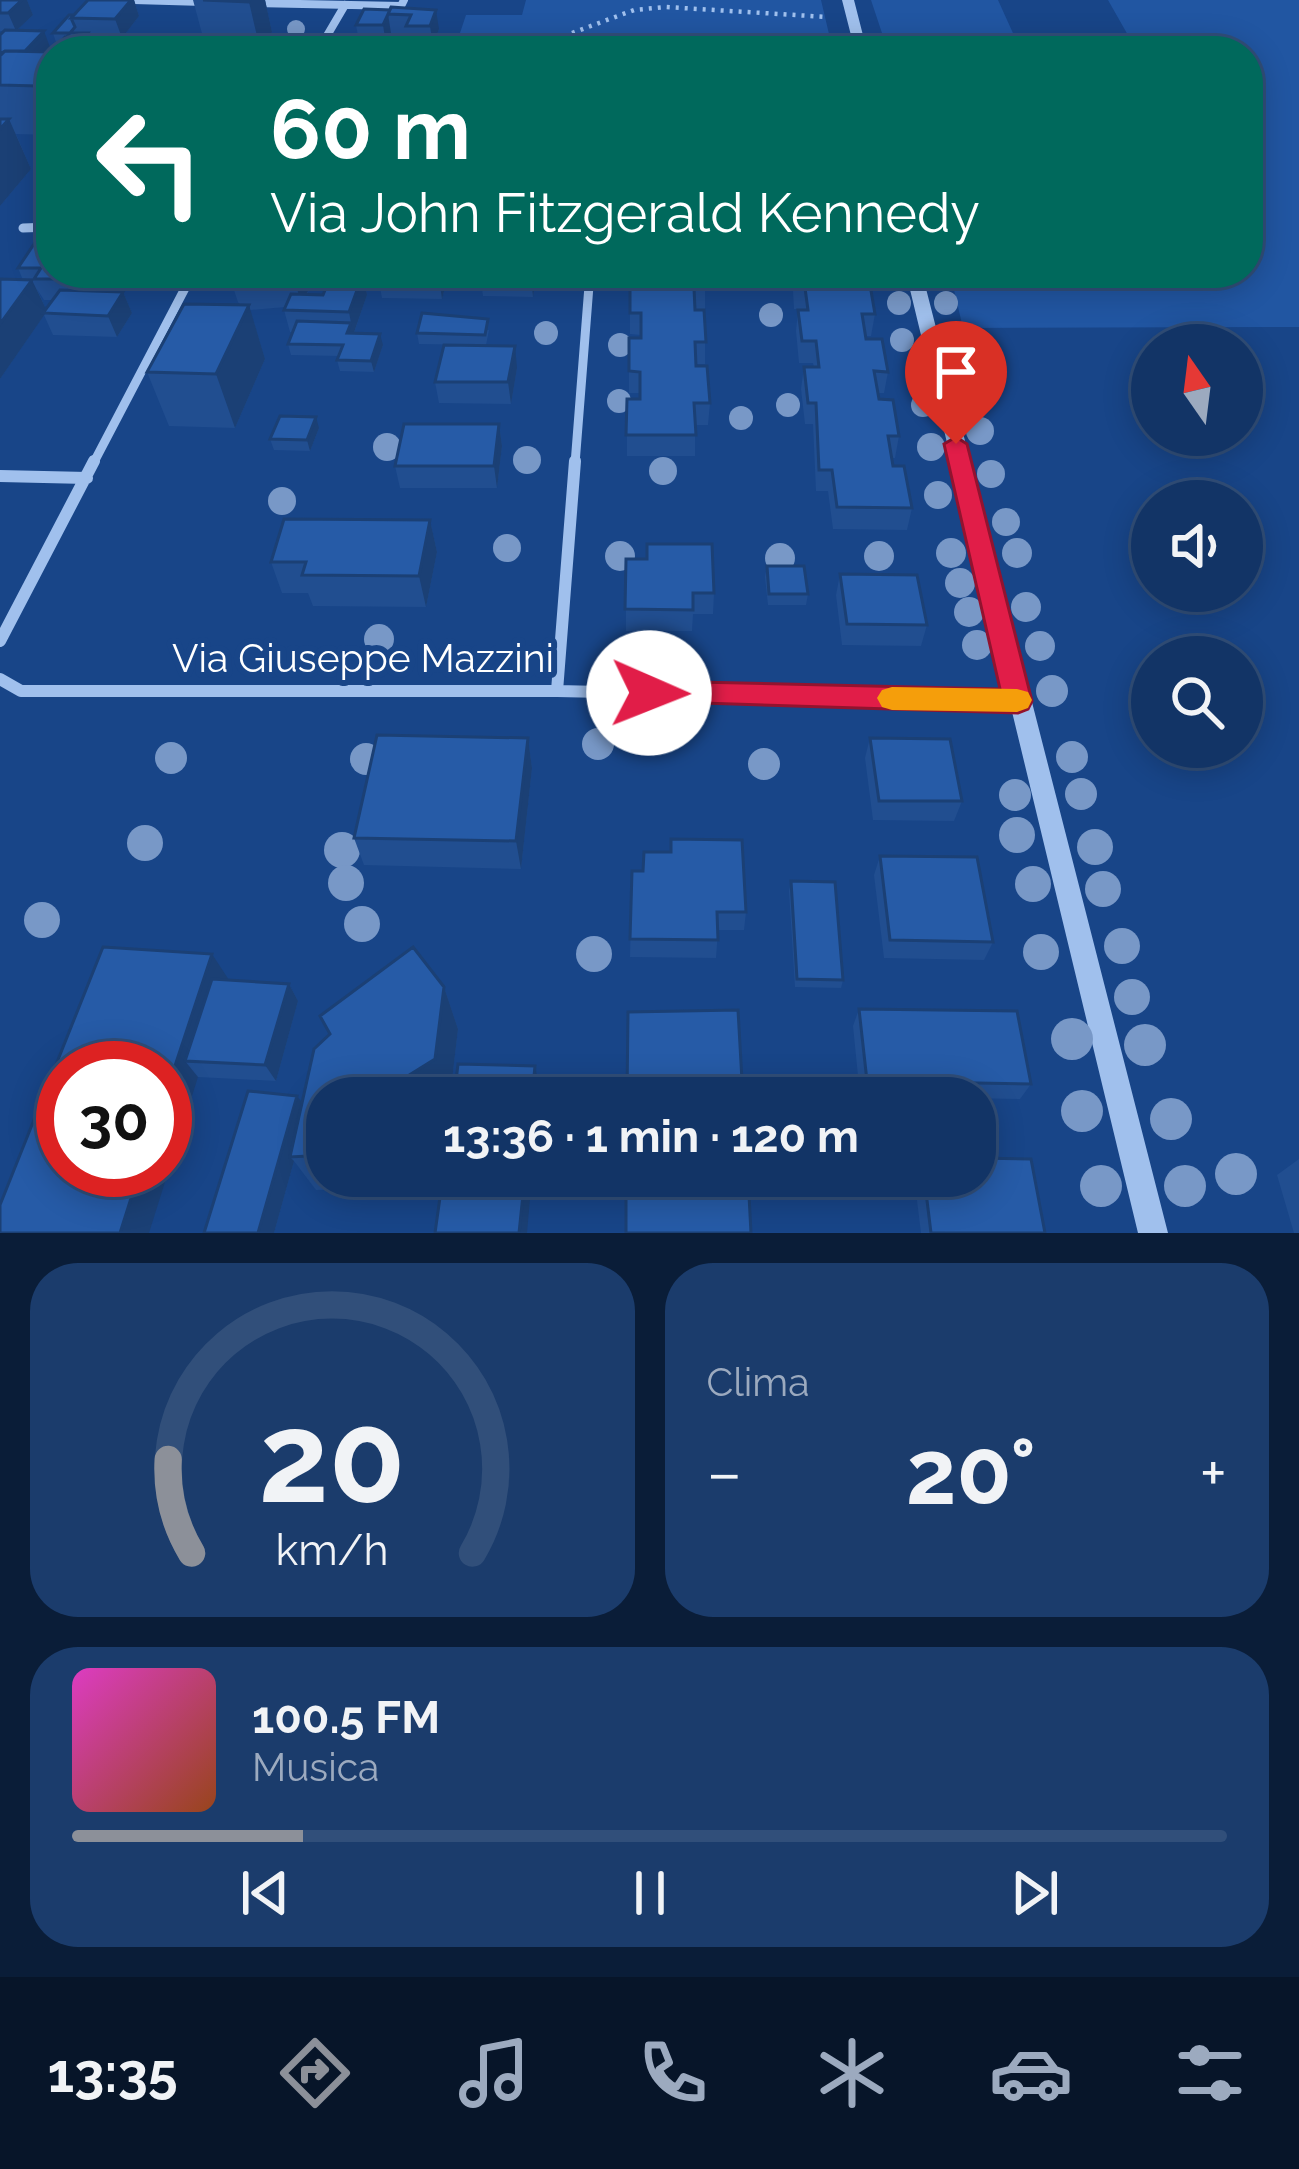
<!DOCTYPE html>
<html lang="it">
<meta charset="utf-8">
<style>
body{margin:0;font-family:Raleway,sans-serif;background:#1b3c6c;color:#f1f3f6;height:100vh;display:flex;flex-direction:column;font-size:45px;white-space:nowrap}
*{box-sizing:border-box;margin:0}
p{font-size:39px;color:#9caabf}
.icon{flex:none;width:66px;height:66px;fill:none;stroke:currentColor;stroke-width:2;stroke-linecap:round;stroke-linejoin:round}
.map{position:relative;height:1233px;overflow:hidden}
.side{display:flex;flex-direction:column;gap:30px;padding:30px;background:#0a1d38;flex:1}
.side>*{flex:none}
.top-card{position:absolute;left:36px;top:36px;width:1227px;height:252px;border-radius:48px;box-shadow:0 6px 30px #0003,0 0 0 3px #314f7a;background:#00695c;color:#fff;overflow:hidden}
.needle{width:78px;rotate:346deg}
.controls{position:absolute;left:1131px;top:324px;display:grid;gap:24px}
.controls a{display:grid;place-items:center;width:132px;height:132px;border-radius:50%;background:#123466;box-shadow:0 6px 30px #0003,0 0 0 3px #314f7a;font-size:60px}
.speed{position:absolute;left:36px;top:1041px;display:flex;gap:24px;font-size:60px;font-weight:700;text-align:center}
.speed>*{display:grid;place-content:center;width:156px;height:156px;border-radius:50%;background:#123466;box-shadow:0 6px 30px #0003,0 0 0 3px #314f7a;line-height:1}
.speed .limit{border:18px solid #d22;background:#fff;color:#111}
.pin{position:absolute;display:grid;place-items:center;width:102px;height:102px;color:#fff;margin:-123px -51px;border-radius:50% 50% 50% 0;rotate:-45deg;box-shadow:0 0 12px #0007}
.pin .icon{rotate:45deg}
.me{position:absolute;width:132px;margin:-66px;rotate:91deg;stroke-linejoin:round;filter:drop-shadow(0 0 9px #0008)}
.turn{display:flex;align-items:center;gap:42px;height:252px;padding:0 36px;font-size:54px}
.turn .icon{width:156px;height:156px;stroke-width:2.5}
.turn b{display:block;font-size:84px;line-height:102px}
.big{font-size:90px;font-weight:700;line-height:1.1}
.side .tile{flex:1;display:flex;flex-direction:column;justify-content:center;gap:18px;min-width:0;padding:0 42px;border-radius:48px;background:#1b3c6c}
.side .dial{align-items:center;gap:0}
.dial svg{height:312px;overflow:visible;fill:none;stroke:#314f7a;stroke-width:7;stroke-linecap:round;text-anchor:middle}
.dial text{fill:#f1f3f6;stroke:none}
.song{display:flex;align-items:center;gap:36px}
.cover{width:144px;height:144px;border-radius:18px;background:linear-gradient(135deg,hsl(310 70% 55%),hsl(20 70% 35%))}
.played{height:12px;border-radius:6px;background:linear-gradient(90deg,#8c9099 20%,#314f7a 20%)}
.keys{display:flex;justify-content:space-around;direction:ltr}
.heat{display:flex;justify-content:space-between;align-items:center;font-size:66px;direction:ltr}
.side .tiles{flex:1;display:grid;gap:30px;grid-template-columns:1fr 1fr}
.tile:last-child{grid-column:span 2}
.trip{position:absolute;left:306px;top:1077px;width:690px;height:120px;border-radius:48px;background:#123466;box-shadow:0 6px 30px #0003,0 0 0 3px #314f7a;font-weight:700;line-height:120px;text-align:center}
.menu{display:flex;height:192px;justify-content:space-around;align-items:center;background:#071529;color:#9caabf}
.menu .icon{width:84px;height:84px}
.menu .active{color:#8c9099}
.menu b{font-size:54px;color:#f1f3f6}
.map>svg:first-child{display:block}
.green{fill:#2156a2}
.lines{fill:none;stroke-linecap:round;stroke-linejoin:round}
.path{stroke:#a0c0ed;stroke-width:4.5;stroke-dasharray:3 6;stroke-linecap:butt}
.minor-far2{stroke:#a0c0ed;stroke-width:8}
.minor-far1{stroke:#a0c0ed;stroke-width:9}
.minor{stroke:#a0c0ed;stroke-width:12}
.tertiary{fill:#a0c0ed;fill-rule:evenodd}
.tree{fill:#7898c7}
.wall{fill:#214e90;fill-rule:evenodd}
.shaded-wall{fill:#1b4075}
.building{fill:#265ba7;stroke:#1b4075;stroke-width:3}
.route{fill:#e11d48;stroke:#92132f;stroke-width:3}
.slow{fill:#f59e0b}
.labels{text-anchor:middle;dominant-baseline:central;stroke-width:12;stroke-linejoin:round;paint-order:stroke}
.street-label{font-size:39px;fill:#fff;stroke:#184588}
</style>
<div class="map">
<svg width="1299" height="1233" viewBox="0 0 1299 1233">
<rect width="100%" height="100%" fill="#184588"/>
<path class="green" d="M 526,0 L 821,0 L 833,51 L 454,51 L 466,15 L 522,15 Z
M 871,0 L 998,0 L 1021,51 L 888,51 Z
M 1108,0 L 1299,0 L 1299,327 L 963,328 L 950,273 L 1248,273 L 1248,51 L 1137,51 Z"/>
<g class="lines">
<path class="path" d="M 572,33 L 634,10 L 666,7 L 827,17"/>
<path class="minor-far2" d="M 134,0 L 204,2
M 249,3 L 401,6 L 404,0
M 318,51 L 345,5"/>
<path class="minor-far1" d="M 23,228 L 51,227
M 93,464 L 193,273
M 575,464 L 590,273"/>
<path class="minor" d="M 0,476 L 87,478
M 0,641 L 94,461
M 0,679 L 21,691 L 557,691 L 1018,701
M 557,691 L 575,461"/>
<path class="tertiary" d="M 842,0 L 854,0 L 867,51 L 855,51 Z
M 906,273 L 922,273 L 1168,1233 L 1138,1233 Z"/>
</g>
<g class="tree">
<circle cx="296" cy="29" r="9"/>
<circle cx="899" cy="303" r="12"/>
<circle cx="946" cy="303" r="12"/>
<circle cx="771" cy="315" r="12"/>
<circle cx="546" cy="333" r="12"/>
<circle cx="902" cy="340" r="12"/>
<circle cx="957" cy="340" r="12"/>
<circle cx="620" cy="345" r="12"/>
<circle cx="969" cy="389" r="12"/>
<circle cx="619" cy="401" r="12"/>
<circle cx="788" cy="405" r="12"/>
<circle cx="923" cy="405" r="12"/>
<circle cx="741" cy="418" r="12"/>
<circle cx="980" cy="431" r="14"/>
<circle cx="387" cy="447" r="14"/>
<circle cx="931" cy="447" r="14"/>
<circle cx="527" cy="460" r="14"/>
<circle cx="663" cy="471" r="14"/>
<circle cx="991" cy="474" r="14"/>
<circle cx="938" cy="495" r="14"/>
<circle cx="282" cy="501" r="14"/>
<circle cx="1006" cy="522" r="14"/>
<circle cx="507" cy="548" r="14"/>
<circle cx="951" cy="553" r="15"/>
<circle cx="1017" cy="553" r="15"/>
<circle cx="620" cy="556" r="15"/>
<circle cx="879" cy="556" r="15"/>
<circle cx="780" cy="558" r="15"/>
<circle cx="960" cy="583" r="15"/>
<circle cx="1026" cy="607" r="15"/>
<circle cx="969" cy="612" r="15"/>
<circle cx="379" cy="639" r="15"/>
<circle cx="977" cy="645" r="15"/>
<circle cx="1040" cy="646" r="15"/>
<circle cx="1052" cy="691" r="16"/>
<circle cx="598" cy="744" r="16"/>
<circle cx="1072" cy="757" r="16"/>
<circle cx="171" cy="758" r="16"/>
<circle cx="366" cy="759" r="16"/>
<circle cx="764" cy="764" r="16"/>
<circle cx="1081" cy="794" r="16"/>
<circle cx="1015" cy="795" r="16"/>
<circle cx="1017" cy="835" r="18"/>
<circle cx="145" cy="843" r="18"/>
<circle cx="1095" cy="847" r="18"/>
<circle cx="342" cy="850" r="18"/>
<circle cx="346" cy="883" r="18"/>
<circle cx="1033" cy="884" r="18"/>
<circle cx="1103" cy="889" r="18"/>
<circle cx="42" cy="920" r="18"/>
<circle cx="362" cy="924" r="18"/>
<circle cx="1122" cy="946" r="18"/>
<circle cx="1041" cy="952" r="18"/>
<circle cx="594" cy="954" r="18"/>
<circle cx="1132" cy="997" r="18"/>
<circle cx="1072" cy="1039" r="21"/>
<circle cx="1145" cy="1045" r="21"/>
<circle cx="1082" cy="1111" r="21"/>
<circle cx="1171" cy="1119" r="21"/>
<circle cx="1236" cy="1174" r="21"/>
<circle cx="1101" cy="1186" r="21"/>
<circle cx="1185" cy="1186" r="21"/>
</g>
<path class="wall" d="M 0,0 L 27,0 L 33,15 L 16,31 L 51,50 L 49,52 L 51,52 L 51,135 L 16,134 L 31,169 L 0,206 L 0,35 L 4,31 L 0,31 Z
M 88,0 L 134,0 L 139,16 L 122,38 L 90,37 L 91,40 L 56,42 L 53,33 L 74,15 Z
M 193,0 L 265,0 L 272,32 L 260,49 L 215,48 L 213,41 L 204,41 Z
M 391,7 L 439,29 L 433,45 L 409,44 L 407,33 L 391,33 L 387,42 L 392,42 L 393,51 L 341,51 L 359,41 L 356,25 L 390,10 Z
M 38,238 L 51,273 L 138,273 L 129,290 L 109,290 L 108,292 L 123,292 L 132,313 L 117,337 L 53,335 L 44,315 L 0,379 L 0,279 L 23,280 L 18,268 ZM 37,289 L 44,300 L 53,300 L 46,309 Z
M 315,273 L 307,295 L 323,295 L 363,274 L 367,295 L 354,333 L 383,345 L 374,372 L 340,371 L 337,360 L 339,356 L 291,355 L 288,344 L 293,332 L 290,332 L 284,310 L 285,307 L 250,310 L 265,359 L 235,428 L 169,426 L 147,372 L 240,305 L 238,302 L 231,281 Z
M 449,273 L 442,299 L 382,298 L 378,277 Z
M 537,273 L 533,297 L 483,296 L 480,275 Z
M 792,273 L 855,273 L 857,285 L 875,314 L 871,336 L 865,336 L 888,372 L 884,393 L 878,393 L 879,399 L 899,436 L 895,458 L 891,458 L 893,466 L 912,508 L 907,530 L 833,529 L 828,491 L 816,491 L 813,424 L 805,424 L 801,389 L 804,367 L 814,367 L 813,363 L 799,363 L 796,331 L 798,310 L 803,309 L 794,309 Z
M 630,283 L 705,288 L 705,364 L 696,364 L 710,403 L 708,425 L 695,425 L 695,456 L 627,456 L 627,399 L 640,399 L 640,393 L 629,393 L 629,338 L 641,338 L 641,335 L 630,334 Z
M 489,330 L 486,345 L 419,344 L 417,333 Z
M 517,368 L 511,404 L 439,403 L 435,382 Z
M 499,424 L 502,446 L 497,488 L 400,488 L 395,466 Z
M 319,428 L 310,451 L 274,450 L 270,439 Z
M 430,520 L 437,552 L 426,607 L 313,606 L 308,593 L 282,593 L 271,562 Z
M 626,559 L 714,593 L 713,614 L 693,614 L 692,631 L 626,631 Z
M 767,566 L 808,594 L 806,605 L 768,605 L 765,577 Z
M 840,574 L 927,625 L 921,646 L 842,645 L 836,595 Z
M 528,738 L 532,768 L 521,869 L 364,865 L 354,838 Z
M 870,738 L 962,801 L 954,821 L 873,820 L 865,758 Z
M 880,856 L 993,942 L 984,960 L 884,958 L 874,875 Z
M 632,871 L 746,912 L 744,930 L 718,930 L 716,958 L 630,957 Z
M 791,881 L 843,980 L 841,988 L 795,987 L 789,891 Z
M 229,980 L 289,984 L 298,1001 L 276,1081 L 198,1077 L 0,1233 Z
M 444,987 L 458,1029 L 450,1097 L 327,1098 L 327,1176 L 393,1176 L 392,1187 L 316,1190 L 294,1161 L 274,1233 L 204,1233 L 302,1102 Z
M 859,1009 L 1031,1084 L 1020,1099 L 860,1096 L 853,1026 Z
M 1299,1159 L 1299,1233 L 1294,1233 L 1277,1175 Z
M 810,1176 L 873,1176 L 874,1188 L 871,1195 L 812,1195 Z
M 914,1176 L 975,1176 L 1045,1233 L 921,1233 Z"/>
<path class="shaded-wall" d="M 22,0 L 27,0 L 33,15 L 16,31 L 8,13 Z
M 131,0 L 134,0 L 139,16 L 122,38 L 115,19 Z
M 250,0 L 265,0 L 272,32 L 260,49 L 249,2 Z
M 436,10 L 439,29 L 433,45 L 430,26 Z
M 388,14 L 391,33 L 386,44 L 383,25 Z
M 44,31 L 51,50 L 29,73 L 22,54 Z
M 99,41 L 102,51 L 90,51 Z
M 51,72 L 51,118 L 38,86 Z
M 9,119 L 31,169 L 0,206 L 0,129 Z
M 97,273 L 102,273 L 109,290 L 103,300 L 94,279 Z
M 123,273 L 138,273 L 129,290 Z
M 301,273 L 315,273 L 302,306 L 296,285 Z
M 440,273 L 449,273 L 442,299 L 439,278 Z
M 532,273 L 537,273 L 533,297 L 531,276 Z
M 363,274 L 367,295 L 350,344 L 347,333 L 351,323 L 349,312 Z
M 32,280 L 47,311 L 0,379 L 0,324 Z
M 123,292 L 132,313 L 117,337 L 108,316 Z
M 249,305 L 265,359 L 235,428 L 216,374 Z
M 380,334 L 383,345 L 374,372 L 371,361 Z
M 515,346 L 517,368 L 511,404 L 508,382 Z
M 316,417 L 319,428 L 310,451 L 307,440 Z
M 499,424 L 502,446 L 497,488 L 494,466 Z
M 430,520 L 437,552 L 426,607 L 419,576 Z
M 528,738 L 532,768 L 521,869 L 516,841 Z
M 212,954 L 229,980 L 185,1061 L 198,1077 L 149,1233 L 120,1233 L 140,1170 L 165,1170 L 165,1096 Z
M 289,984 L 298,1001 L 276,1081 L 265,1065 Z
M 444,987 L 458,1029 L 450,1097 L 377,1098 Z
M 535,1066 L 540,1089 L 539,1098 L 532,1098 Z
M 297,1096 L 308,1110 L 290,1157 L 294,1161 L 274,1233 L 258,1233 Z
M 525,1176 L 532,1176 L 527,1233 L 519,1233 Z"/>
<path class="building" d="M 0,0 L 22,0 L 8,13 L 0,13 Z
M 88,0 L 131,0 L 115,19 L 71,18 Z
M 203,0 L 250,0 L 249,2 Z
M 391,7 L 436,10 L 430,26 L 406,26 L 411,15 L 388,14 Z
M 364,9 L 390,10 L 383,25 L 356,25 Z
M 69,15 L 74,15 L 71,18 L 75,27 L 70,33 L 53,33 Z
M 5,30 L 44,31 L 25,51 L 5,51 L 0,54 L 0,35 Z
M 70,33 L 88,33 L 83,40 L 66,38 Z
M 65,37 L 99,41 L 90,51 L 53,51 Z
M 346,41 L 392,42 L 387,51 L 341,51 Z
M 5,51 L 51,52 L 51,72 L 38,86 L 0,85 L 0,56 Z
M 0,119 L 9,119 L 0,129 Z
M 38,238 L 51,238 L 51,273 L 97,273 L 94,279 L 34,279 L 41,268 L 18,268 Z
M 235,273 L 301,273 L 296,285 L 235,289 L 239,281 L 231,281 Z
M 332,273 L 363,274 L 349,312 L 284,310 L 291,294 L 323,295 Z
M 379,273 L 440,273 L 439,278 L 378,277 Z
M 480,273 L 532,273 L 531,276 L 480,275 Z
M 644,273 L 704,273 L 705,288 L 694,288 L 695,310 L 704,310 L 706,342 L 695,342 L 696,366 L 707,366 L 710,403 L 694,403 L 696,435 L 626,435 L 627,399 L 640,399 L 640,372 L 629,371 L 629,338 L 641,338 L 641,313 L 630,313 L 630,283 L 643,283 Z
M 794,273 L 855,273 L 857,285 L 870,285 L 875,314 L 862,314 L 866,339 L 882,339 L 888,372 L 874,371 L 879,399 L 893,400 L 899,436 L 888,436 L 893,466 L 904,466 L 912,508 L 837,507 L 832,470 L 819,470 L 816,403 L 808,403 L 804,367 L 819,367 L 816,341 L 802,341 L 798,310 L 808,310 L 805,288 L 796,288 Z
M 0,279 L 32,280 L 0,324 Z
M 60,290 L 123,292 L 108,316 L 43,313 Z
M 184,304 L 249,305 L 216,374 L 147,372 Z
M 422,313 L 488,319 L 485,335 L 417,333 Z
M 297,321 L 351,323 L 347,333 L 380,334 L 371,361 L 337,360 L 343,345 L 288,344 Z
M 444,345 L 515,346 L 508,382 L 435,382 Z
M 280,416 L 316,417 L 307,440 L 270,439 Z
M 404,424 L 499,424 L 494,466 L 395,466 Z
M 284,519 L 430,520 L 419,576 L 302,575 L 306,562 L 271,562 Z
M 647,544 L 712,544 L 714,593 L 693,593 L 693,610 L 625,609 L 626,559 L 647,559 Z
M 767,566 L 804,566 L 808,594 L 769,594 Z
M 840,574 L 917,575 L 927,625 L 847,624 Z
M 377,735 L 528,738 L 516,841 L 354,838 Z
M 870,738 L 950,739 L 962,801 L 879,801 Z
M 671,839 L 742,840 L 746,912 L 717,912 L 718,940 L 630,939 L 632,871 L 643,871 L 644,852 L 671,852 Z
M 880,856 L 977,857 L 993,942 L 890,940 Z
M 791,881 L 835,882 L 843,980 L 797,979 Z
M 103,947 L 212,954 L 165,1096 L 165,1068 L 63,1068 L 63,1170 L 140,1170 L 120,1233 L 0,1233 L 0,1205 Z
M 413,947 L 444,987 L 435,1059 L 377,1095 L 377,1098 L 327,1098 L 327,1155 L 290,1157 L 314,1049 L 330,1034 L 320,1016 Z
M 212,979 L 289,984 L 265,1065 L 185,1061 Z
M 859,1009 L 1017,1011 L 1031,1084 L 867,1081 Z
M 738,1010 L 743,1098 L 627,1098 L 628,1012 Z
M 458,1064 L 535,1066 L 532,1098 L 454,1098 Z
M 804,1078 L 842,1078 L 844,1098 L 806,1098 Z
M 248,1091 L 297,1096 L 258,1233 L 204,1233 Z
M 975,1158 L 1031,1159 L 1045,1233 L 931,1233 L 924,1176 L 975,1176 Z
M 443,1176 L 525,1176 L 519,1233 L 435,1233 Z
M 626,1176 L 748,1176 L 751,1233 L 626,1233 Z
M 813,1176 L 873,1176 L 874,1188 L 814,1189 Z"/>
<path class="route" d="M 956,437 L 967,444 L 1032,701 L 1028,709 L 1018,713 L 639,701 L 634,693 L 639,685 L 649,681 L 1000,689 L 944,444 Z"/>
<path class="slow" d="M 892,687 L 1017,689 L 1028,692 L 1032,700 L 1028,708 L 1017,712 L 892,710 L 882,707 L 877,698 L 882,690 Z"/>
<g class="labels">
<g class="street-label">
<text x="363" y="658">Via Giuseppe Mazzini</text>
</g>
</g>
</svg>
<div class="controls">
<a><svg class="needle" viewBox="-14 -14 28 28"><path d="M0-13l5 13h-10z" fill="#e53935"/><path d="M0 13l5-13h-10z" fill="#9caabf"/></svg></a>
<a><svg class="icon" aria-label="sound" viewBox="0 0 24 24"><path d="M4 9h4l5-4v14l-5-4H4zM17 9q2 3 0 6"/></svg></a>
<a><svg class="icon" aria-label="search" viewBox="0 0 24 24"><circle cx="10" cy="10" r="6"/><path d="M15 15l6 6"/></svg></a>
</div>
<div class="speed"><div class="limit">30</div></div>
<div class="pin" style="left:956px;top:444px;background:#d93025"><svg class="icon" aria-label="arrive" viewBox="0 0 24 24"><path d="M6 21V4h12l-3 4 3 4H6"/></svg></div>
<svg class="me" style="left:649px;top:693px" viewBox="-20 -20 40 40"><circle r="19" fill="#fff"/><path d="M0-13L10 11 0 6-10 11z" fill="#e11d48"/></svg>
<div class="trip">13:36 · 1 min · 120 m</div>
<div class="top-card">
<div class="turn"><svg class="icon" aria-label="left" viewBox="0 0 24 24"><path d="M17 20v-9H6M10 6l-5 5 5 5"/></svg><div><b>60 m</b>Via John Fitzgerald Kennedy</div></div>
</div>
</div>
<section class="side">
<div class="tiles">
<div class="tile dial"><svg viewBox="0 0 100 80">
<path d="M14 69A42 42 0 1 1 86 69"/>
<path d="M14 69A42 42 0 0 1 8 45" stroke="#8c9099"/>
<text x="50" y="56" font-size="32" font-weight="700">20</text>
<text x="50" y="72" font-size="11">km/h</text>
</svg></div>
<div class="tile"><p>Clima</p>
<div class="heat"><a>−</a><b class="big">20°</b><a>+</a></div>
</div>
<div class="tile">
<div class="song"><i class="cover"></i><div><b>100.5 FM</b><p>Musica</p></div></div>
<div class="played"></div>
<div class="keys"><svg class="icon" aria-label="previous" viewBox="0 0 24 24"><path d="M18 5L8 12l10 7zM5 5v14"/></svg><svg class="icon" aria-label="pause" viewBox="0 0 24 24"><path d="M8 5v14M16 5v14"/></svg><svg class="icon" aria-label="next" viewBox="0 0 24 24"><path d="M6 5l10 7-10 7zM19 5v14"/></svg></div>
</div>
</div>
</section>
<nav class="menu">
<b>13:35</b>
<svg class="icon active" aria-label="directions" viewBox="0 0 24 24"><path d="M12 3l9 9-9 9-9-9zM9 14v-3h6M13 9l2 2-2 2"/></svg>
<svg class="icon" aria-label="music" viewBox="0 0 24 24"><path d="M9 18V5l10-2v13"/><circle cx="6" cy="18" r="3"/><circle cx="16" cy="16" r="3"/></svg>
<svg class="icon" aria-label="phone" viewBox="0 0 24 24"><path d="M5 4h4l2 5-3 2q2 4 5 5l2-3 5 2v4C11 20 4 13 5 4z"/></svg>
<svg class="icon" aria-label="climate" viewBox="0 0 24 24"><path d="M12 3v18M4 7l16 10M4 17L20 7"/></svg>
<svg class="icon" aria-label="car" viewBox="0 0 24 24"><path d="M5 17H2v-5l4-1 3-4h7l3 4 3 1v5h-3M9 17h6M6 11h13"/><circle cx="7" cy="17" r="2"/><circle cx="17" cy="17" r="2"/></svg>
<svg class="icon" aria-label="filters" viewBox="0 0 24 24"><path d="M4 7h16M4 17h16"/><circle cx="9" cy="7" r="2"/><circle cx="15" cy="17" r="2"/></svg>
</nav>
